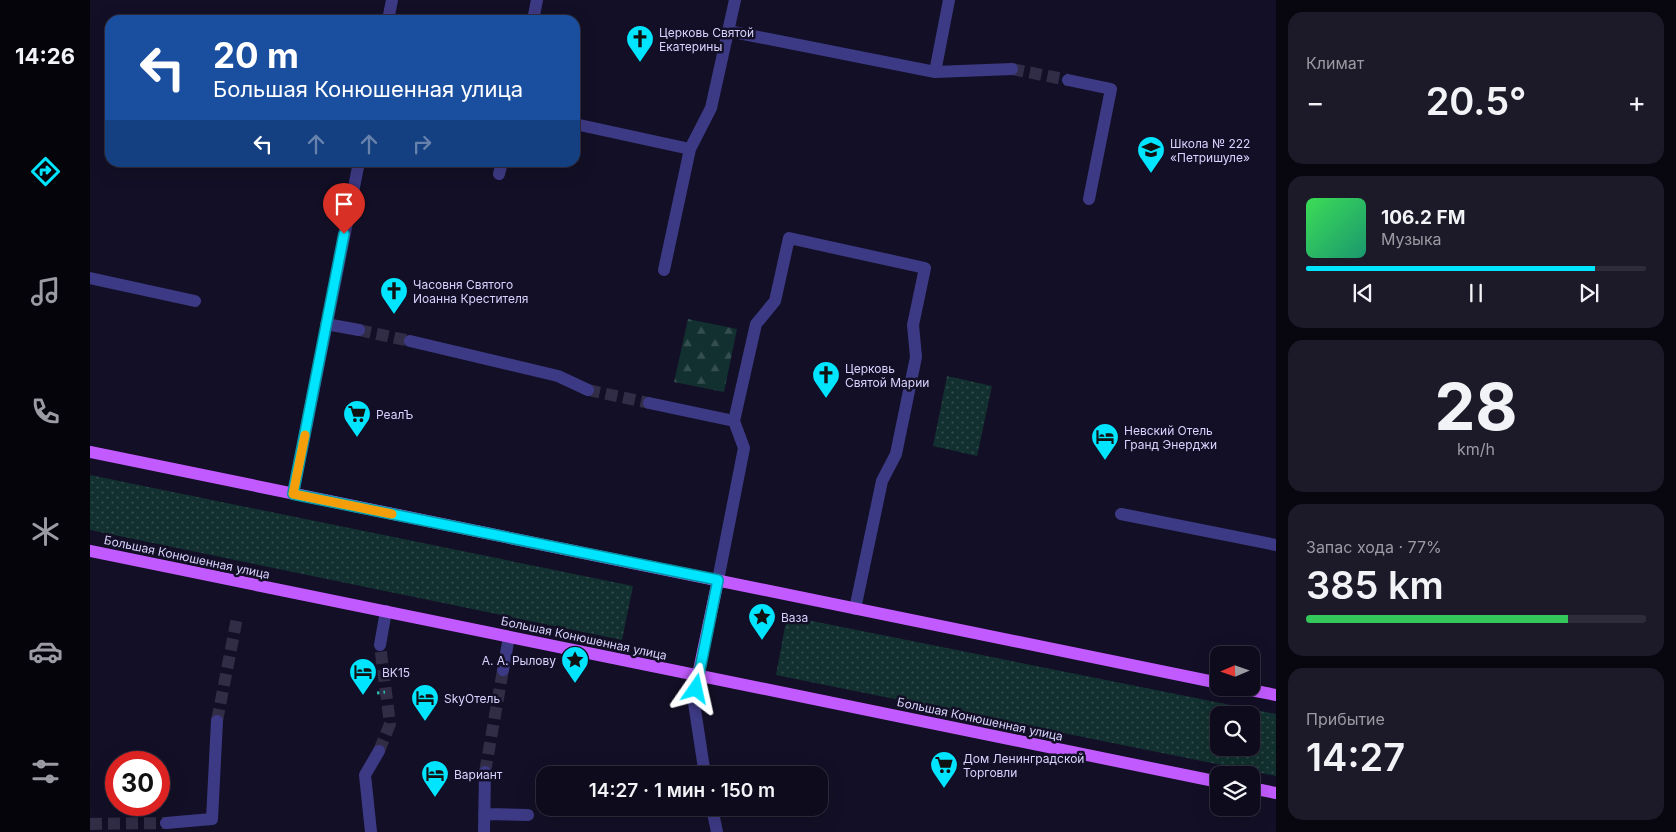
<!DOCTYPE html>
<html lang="ru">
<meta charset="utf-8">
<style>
body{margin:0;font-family:Inter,sans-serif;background:#1c1929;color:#f1f3f6;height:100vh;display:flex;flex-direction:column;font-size:19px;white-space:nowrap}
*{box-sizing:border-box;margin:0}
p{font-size:16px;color:#9b9ba3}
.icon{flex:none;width:28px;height:28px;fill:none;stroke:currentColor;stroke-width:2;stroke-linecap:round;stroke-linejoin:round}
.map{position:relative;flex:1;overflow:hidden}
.side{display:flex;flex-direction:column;gap:12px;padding:12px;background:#08060f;width:400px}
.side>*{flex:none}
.banner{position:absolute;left:15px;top:15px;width:475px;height:152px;border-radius:15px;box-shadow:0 5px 20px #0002,0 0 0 1px #2e2b3b;background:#1a4fa0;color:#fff;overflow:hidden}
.needle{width:32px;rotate:268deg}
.buttons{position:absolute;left:1120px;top:646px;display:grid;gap:10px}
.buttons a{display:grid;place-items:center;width:50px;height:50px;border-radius:10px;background:#0e0b1c;box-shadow:0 5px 20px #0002,0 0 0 1px #2e2b3b;font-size:25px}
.speed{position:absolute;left:15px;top:751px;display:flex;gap:10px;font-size:25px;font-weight:700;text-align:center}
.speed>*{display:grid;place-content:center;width:65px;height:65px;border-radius:50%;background:#0e0b1c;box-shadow:0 5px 20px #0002,0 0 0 1px #2e2b3b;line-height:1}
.speed .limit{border:8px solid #d22;background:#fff;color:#111}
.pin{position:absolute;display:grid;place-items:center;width:42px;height:42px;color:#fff;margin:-51px -21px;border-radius:50% 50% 50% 0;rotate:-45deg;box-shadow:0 0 5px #0007}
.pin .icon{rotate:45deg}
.me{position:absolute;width:55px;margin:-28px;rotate:11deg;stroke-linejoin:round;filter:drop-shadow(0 0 4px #0008)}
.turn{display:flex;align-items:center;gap:18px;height:105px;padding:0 25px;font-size:22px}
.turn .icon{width:65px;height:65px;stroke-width:2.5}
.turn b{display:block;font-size:35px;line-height:42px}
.lanes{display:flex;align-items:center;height:48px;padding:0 25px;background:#0003;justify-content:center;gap:25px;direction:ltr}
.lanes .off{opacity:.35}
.big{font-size:38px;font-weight:600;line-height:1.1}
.side .tile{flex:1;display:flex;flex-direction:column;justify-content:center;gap:8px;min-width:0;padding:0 18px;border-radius:15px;background:#1c1929}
.side .dial{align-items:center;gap:0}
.dial b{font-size:65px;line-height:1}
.song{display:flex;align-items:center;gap:15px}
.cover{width:60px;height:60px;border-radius:8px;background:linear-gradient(135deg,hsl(130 70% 55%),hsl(160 70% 35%))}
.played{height:5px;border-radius:2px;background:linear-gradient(90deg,#00e5ff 85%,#2e2b3b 85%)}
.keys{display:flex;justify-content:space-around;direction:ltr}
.heat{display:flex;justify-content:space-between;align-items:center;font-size:28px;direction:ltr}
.charge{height:8px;border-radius:4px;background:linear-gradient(90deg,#34c759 77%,#2e2b3b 0)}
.trip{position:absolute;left:446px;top:766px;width:292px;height:50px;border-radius:15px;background:#0e0b1c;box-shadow:0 5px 20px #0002,0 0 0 1px #2e2b3b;font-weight:600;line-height:50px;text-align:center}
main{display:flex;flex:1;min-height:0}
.tab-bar{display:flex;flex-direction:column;width:90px;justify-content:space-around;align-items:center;background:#06040b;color:#9b9ba3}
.tab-bar .icon{width:35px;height:35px}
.tab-bar .current{color:#00e5ff}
.tab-bar b{font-size:22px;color:#f1f3f6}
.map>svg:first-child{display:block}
.grass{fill:url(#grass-dots);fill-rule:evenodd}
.forest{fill:url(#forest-firs)}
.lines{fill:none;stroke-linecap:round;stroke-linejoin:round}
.minor-tunnel{stroke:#312d47;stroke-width:12;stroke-dasharray:12 6;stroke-linecap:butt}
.path{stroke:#2fb8b0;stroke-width:3;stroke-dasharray:2.5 4;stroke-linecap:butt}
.minor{stroke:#3d3a85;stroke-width:12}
.major{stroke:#c25bff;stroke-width:12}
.route-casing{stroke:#0095a6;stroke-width:12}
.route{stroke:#00e5ff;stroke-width:9}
.slow{stroke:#f59e0b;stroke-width:9}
.labels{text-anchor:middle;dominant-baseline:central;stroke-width:5;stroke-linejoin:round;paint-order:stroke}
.poi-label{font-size:12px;fill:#d9d4ff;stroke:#130f26;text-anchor:start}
.street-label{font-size:12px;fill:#d9d4ff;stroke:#130f26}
</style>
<main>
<nav class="tab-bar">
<b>14:26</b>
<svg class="icon current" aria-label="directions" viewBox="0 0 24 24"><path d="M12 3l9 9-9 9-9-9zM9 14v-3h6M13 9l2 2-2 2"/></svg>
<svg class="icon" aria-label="music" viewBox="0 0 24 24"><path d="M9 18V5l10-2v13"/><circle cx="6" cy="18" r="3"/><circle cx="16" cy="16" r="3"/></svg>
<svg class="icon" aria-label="phone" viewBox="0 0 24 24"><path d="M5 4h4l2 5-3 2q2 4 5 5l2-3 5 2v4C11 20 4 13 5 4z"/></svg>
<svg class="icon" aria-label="climate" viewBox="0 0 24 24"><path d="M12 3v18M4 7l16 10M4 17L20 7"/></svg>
<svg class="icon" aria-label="car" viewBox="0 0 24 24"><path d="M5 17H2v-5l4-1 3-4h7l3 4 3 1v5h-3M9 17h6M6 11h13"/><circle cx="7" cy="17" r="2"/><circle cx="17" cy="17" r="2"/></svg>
<svg class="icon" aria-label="filters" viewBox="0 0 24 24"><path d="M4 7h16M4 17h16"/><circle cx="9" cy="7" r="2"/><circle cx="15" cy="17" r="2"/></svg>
</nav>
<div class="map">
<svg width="1186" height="832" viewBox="0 0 1186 832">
<defs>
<pattern id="grass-dots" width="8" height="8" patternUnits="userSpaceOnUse" patternTransform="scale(1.25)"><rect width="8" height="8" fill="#12302f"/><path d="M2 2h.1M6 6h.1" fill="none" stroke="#344d4e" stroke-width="1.8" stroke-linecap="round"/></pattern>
<pattern id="forest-firs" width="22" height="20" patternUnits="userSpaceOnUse" patternTransform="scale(1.25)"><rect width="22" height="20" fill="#12302f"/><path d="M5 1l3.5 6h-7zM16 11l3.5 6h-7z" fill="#344d4e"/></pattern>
</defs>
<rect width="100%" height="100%" fill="#130f26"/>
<path class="grass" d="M 857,376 L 902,386 L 887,456 L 843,446 Z
M 0,475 L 543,586 L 532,640 L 0,530 Z
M 697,616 L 1186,714 L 1186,776 L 686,675 ZM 1129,715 L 1161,715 L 1161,748 L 1129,748 Z"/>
<path class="forest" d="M 598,319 L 647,329 L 634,392 L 584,382 Z"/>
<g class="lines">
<path class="minor-tunnel" d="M 922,69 L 978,80
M 269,330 L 320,341
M 498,390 L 559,403
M 127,721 L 147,618
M 289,751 L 300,724 L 290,645
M 395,772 L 413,670
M 0,824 L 76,823"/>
<path class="path" d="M 287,693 L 295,692"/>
<path class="minor" d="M 298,20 L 302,0
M 443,20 L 447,0
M 638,31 L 845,72 L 922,69
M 845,72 L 859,0
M 978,80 L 1021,89 L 999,199
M 485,124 L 600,149
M 409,174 L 412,162
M 574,270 L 600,149 L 621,108 L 645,0
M 0,278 L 105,301
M 236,324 L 269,330
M 320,341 L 468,376 L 498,390
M 559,403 L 644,421
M 203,494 L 269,162
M 1031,514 L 1186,545
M 628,580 L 654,448 L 644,421 L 666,324 L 685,301 L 699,238 L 835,268 L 823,325 L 826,357 L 806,454 L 792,481 L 765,609
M 290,645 L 296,611
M 413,670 L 419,637
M 608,675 L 604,703 L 615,775
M 622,808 L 627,832
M 394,814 L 438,815
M 76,823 L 122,819 L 127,721
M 281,832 L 275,775 L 289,751
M 394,832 L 395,772"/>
<path class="major" d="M 0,452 L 1129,683
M 0,551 L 1129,782
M 608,675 L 628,580
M 1150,688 L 1186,695
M 1161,788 L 1186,793"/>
</g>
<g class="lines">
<defs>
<path id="route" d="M 254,234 L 203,494 L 628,580 L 606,689"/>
</defs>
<use href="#route" class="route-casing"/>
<use href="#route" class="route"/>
<path class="slow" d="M 215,435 L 203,494 L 302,514"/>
</g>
<defs>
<symbol id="church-pin" viewBox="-11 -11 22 30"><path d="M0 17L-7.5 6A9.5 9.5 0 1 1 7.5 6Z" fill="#00e5ff" stroke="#130f26"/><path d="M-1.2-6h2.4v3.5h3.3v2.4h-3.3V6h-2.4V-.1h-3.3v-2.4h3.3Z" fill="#111"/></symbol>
<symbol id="school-pin" viewBox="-11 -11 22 30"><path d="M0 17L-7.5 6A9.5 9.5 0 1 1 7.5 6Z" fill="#00e5ff" stroke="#130f26"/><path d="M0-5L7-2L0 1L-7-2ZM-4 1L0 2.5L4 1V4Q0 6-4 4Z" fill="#111"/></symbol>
<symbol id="supermarket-pin" viewBox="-11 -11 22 30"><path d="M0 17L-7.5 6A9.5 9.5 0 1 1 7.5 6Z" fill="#00e5ff" stroke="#130f26"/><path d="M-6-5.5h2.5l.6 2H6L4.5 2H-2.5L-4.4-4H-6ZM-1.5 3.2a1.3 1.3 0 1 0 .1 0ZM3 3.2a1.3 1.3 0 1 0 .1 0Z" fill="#111"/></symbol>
<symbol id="hotel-pin" viewBox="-11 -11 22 30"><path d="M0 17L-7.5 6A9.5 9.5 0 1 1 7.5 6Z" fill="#00e5ff" stroke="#130f26"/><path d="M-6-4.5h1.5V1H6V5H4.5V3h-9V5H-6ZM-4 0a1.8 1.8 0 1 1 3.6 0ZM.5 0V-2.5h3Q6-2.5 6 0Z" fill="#111"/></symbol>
<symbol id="sight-pin" viewBox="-11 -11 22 30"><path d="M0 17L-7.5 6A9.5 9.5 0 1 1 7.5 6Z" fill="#00e5ff" stroke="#130f26"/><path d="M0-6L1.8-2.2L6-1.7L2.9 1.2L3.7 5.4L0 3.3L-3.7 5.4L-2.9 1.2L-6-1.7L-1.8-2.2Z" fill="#111"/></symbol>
</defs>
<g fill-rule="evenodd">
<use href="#church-pin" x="534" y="23" width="32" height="43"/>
<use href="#school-pin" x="1045" y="134" width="32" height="43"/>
<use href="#church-pin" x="288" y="275" width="32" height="43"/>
<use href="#church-pin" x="720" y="359" width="32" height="43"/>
<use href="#supermarket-pin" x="251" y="398" width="32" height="43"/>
<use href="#hotel-pin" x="999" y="421" width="32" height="43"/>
<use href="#sight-pin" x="656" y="601" width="32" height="43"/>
<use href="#sight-pin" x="469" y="644" width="32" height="43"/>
<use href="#hotel-pin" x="257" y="656" width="32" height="43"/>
<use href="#hotel-pin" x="319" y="682" width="32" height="43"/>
<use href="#supermarket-pin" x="838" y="749" width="32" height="43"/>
<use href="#hotel-pin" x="329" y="758" width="32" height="43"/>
</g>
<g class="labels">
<g class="poi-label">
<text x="569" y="32">Церковь Cвятой<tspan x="569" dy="14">Екатерины</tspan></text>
<text x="1080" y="143">Школа № 222<tspan x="1080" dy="14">«Петришуле»</tspan></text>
<text x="323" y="284">Часовня Святого<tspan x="323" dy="14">Иоанна Крестителя</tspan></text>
<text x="755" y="368">Церковь<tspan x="755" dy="14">Святой Марии</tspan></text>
<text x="286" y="414">РеалЪ</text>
<text x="1034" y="430">Невский Отель<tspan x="1034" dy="14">Гранд Энерджи</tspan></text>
<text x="691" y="617">Ваза</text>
<text x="466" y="660" text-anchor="end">А. А. Рылову</text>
<text x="292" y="672">BK15</text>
<text x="354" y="698">SkyОтель</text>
<text x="873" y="758">Дом Ленинградской<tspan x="873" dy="14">Торговли</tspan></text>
<text x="364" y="774">Вариант</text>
</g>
<g class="street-label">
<text transform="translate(97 557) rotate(12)">Большая Конюшенная улица</text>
<text transform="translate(494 638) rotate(12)">Большая Конюшенная улица</text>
<text transform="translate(890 719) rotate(12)">Большая Конюшенная улица</text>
</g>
</g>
</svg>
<div class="buttons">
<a><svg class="needle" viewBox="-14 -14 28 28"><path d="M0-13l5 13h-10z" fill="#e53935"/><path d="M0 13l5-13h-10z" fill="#9b9ba3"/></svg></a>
<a><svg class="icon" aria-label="search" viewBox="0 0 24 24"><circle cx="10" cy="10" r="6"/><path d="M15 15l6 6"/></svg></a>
<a><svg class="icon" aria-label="layers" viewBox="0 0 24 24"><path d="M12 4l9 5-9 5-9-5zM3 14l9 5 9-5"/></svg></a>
</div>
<div class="speed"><div class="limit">30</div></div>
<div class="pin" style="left:254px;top:234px;background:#d93025"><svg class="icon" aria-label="arrive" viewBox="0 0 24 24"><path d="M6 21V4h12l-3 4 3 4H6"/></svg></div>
<svg class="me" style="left:606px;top:689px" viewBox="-20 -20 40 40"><path d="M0-17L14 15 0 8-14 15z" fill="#00e5ff" stroke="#fff" stroke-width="4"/></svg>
<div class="trip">14:27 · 1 мин · 150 m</div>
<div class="banner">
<div class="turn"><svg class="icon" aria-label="left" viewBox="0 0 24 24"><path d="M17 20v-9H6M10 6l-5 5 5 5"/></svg><div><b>20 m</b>Большая Конюшенная улица</div></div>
<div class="lanes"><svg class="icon" aria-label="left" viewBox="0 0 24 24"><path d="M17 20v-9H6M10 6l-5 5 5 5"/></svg><svg class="icon off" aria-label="ahead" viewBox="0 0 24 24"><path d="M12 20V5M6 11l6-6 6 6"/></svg><svg class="icon off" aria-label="ahead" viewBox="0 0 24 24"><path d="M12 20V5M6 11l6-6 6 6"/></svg><svg class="icon off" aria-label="right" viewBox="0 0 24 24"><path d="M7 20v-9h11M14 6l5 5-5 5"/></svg></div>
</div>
</div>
<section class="side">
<div class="tile"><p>Климат</p>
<div class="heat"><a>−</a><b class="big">20.5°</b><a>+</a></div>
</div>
<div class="tile">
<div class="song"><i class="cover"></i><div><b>106.2 FM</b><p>Музыка</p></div></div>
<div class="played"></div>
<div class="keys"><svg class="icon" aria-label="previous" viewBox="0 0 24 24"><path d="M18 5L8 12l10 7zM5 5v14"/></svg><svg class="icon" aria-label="pause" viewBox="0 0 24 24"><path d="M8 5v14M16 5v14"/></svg><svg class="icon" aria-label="next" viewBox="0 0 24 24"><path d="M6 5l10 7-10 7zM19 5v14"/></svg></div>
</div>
<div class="tile dial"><b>28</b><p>km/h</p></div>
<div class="tile"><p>Запас хода · 77%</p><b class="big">385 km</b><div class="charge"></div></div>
<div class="tile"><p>Прибытие</p><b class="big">14:27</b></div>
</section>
</main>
